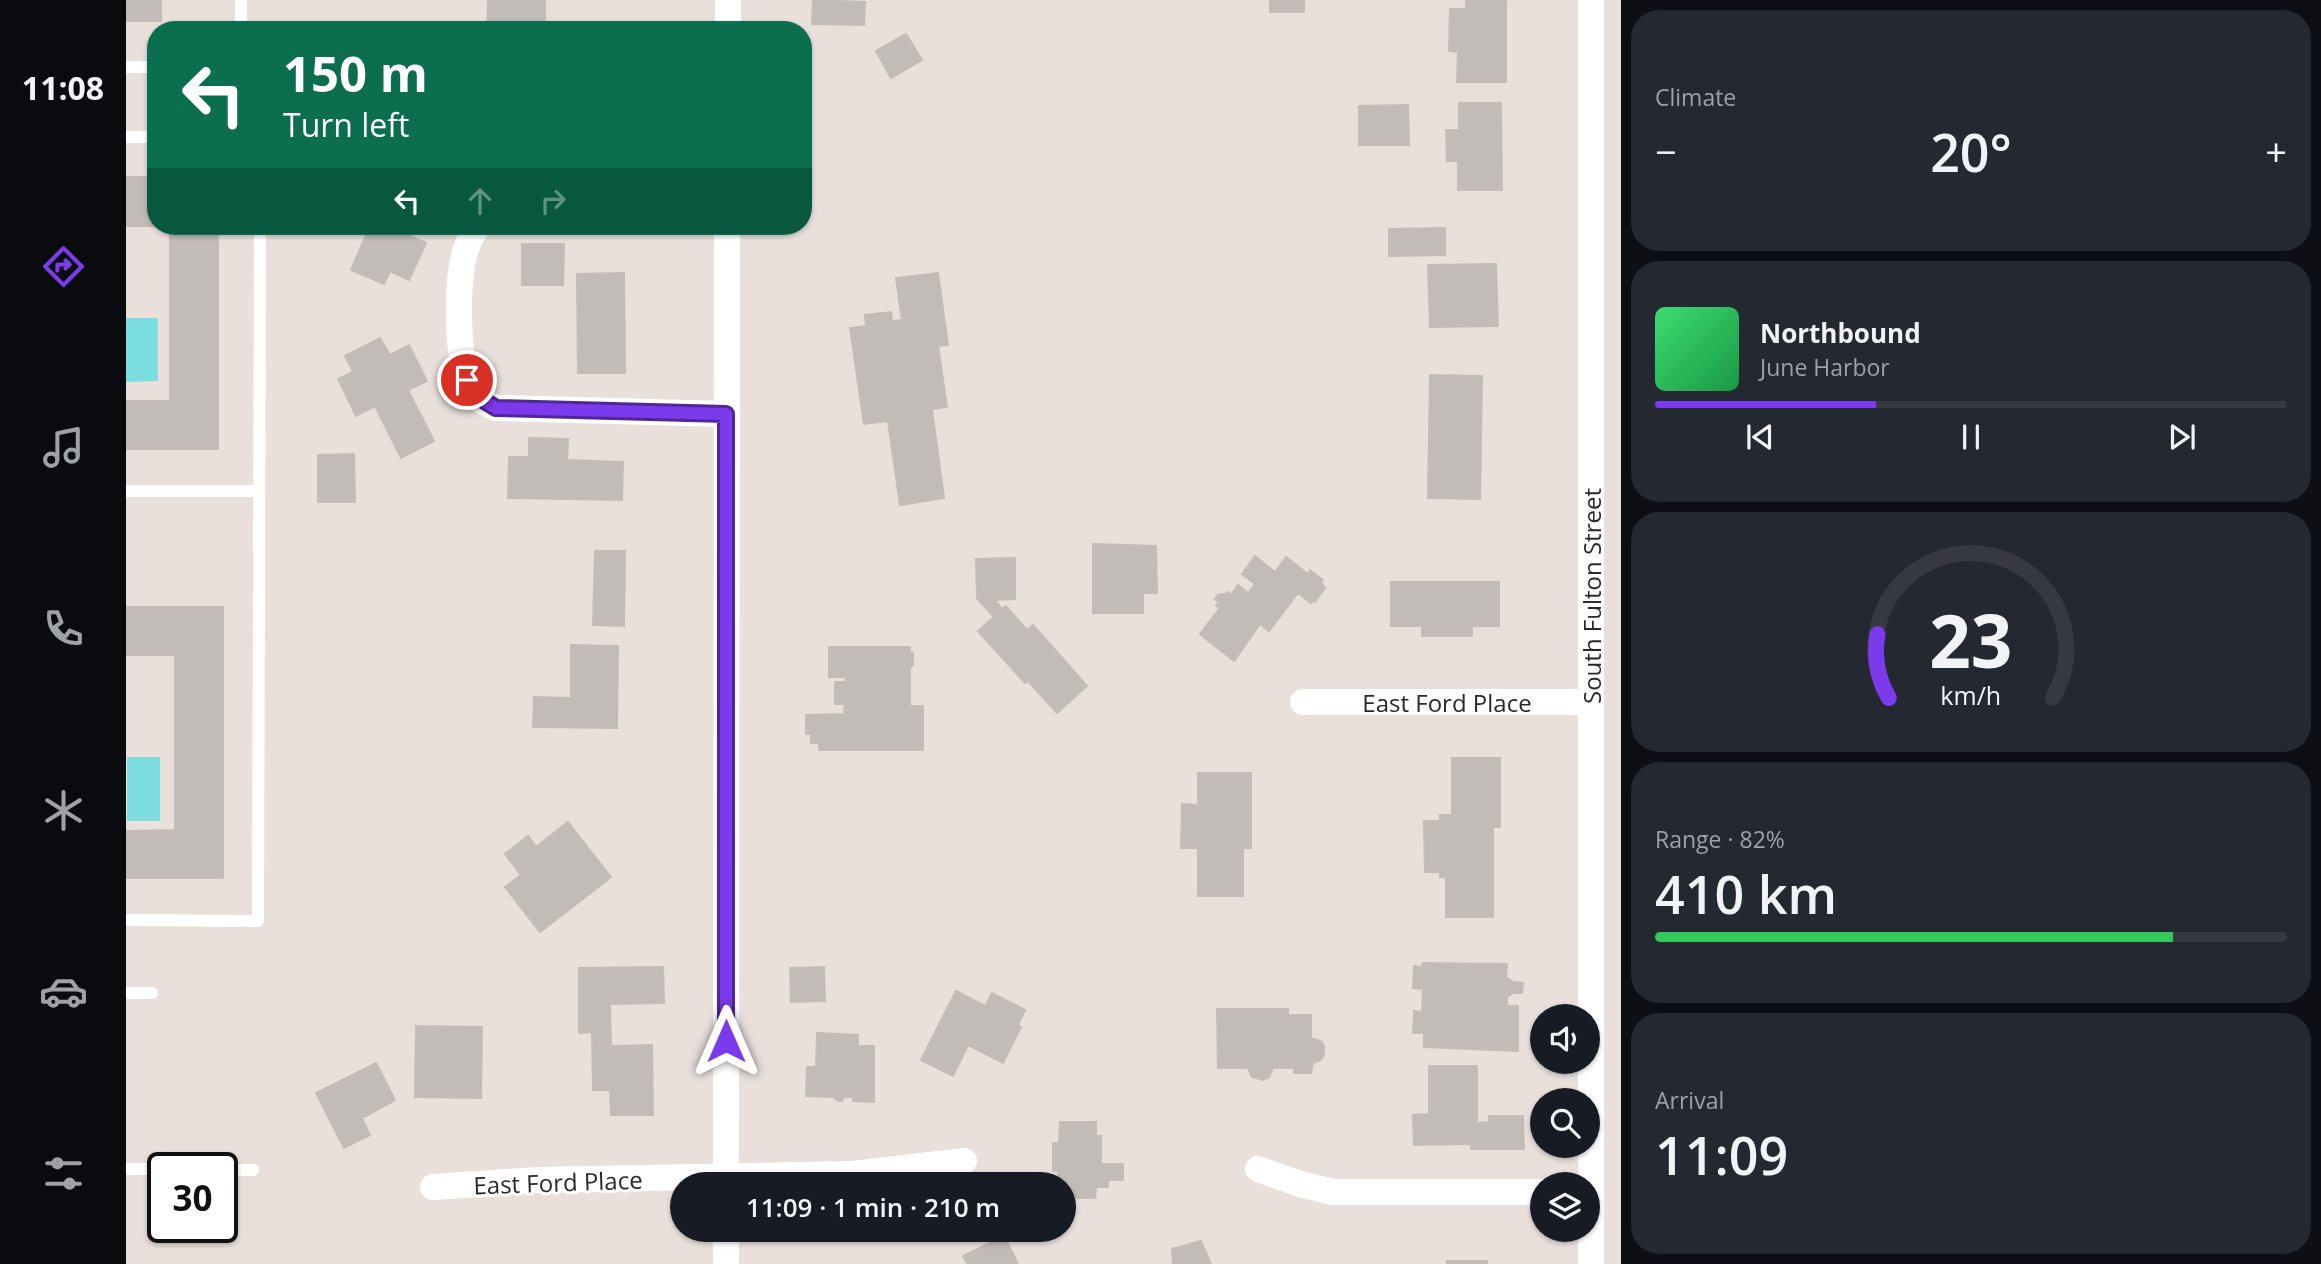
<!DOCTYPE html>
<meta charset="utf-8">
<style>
body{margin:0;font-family:"Open Sans",sans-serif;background:#242831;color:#f1f3f6;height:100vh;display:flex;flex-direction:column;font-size:26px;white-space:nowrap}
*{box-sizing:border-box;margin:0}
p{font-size:23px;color:#9ea1a6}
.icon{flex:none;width:38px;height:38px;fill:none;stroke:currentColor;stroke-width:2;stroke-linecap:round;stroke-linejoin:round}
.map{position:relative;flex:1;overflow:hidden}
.panel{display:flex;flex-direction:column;gap:10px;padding:10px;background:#0d0f14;width:700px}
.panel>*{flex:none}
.hud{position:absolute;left:21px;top:21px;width:665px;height:214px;border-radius:28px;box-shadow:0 2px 5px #0004;background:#0b6e4f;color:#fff;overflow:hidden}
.fabs{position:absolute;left:1404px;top:1004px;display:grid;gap:14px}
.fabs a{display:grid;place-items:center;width:70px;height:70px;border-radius:50%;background:#171b24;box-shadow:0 2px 5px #0004;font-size:35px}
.speed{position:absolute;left:21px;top:1152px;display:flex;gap:14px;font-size:35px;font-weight:700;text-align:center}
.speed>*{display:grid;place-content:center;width:91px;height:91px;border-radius:50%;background:#171b24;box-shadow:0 2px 5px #0004;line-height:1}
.speed .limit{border:4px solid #111;border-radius:10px;background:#fff;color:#111}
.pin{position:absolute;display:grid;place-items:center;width:60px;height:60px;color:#fff;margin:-30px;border:4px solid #fff;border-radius:50%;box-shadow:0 2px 7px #0007}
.me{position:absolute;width:77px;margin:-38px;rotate:0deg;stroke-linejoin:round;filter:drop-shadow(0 0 5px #0008)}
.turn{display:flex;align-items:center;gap:24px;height:147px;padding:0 21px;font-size:32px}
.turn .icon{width:91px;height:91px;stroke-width:2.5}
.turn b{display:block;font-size:49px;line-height:60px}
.lanes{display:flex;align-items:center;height:66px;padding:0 21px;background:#0003;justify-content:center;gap:35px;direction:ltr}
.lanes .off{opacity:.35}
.big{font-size:52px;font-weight:600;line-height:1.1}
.panel .tile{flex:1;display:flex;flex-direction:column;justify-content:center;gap:10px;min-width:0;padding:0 24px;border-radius:28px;background:#242831}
.panel .dial{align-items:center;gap:0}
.dial svg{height:182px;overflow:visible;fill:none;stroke:#363941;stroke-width:7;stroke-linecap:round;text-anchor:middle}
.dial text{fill:#f1f3f6;stroke:none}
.song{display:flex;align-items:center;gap:21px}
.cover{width:84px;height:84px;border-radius:10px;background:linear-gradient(135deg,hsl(140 70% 55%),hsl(140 70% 35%))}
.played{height:7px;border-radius:4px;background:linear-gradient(90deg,#7c3aed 35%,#363941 35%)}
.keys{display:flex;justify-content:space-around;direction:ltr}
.heat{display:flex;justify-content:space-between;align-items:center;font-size:38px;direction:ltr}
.charge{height:10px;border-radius:5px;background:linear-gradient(90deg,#34c759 82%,#363941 0)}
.trip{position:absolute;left:544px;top:1172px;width:406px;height:70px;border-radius:35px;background:#171b24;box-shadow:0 2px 5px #0004;font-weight:600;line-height:70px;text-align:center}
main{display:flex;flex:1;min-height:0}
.tab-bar{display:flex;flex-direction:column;width:126px;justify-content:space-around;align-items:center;background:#090b0e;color:#9ea1a6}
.tab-bar .icon{width:49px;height:49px}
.tab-bar .active{color:#7c3aed}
.tab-bar b{font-size:32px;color:#f1f3f6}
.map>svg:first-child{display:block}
.water{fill:#7bdddf}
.building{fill:#c2bcb8;stroke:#c4bcb6;stroke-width:2}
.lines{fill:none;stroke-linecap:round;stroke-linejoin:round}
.lane{stroke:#fff;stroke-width:12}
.street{stroke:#fff;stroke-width:26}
.route-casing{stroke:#51269a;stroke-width:18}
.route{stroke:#7c3aed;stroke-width:12}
.labels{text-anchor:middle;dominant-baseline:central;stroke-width:6;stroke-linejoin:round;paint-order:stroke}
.street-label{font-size:24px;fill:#292929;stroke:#fff}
</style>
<main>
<nav class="tab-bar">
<b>11:08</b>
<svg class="icon active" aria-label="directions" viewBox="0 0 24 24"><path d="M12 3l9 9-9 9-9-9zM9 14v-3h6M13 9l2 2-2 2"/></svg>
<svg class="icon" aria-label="music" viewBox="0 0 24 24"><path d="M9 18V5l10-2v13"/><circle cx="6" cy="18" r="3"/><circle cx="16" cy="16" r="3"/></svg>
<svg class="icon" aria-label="phone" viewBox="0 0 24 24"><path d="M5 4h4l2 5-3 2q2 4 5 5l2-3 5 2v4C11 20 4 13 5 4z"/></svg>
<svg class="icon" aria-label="climate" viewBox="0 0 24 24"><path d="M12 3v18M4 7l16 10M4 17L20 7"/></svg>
<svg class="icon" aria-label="car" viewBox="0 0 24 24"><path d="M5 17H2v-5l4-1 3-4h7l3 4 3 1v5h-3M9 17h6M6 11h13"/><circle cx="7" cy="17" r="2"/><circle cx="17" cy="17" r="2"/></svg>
<svg class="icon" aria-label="filters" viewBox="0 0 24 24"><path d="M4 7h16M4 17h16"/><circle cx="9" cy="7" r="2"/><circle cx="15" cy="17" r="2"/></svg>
</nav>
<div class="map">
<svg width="1495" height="1264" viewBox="0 0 1495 1264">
<rect width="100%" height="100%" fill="#e9e0dc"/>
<path class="water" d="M 0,318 L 32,318 L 32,381 L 0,382 Z
M 1,757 L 34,757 L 34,821 L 1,821 Z"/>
<path class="building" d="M 0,0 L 35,0 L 35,21 L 0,21 Z
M 362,0 L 419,0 L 419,30 L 361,30 Z
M 687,0 L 739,2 L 738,25 L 686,24 Z
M 1144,0 L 1178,0 L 1178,12 L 1144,12 Z
M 1340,0 L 1380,0 L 1380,82 L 1331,82 L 1332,52 L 1323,51 L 1324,9 L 1340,9 Z
M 780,34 L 796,60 L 765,78 L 750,51 Z
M 1333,103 L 1375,103 L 1376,190 L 1332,190 L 1332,161 L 1321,161 L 1320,130 L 1333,130 Z
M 1282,105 L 1283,145 L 1233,145 L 1233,106 Z
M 0,177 L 30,177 L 30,226 L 92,226 L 92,449 L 0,449 L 0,401 L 44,401 L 44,226 L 0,226 Z
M 244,226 L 287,226 L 282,235 L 300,243 L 283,280 L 264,271 L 258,284 L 225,270 Z
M 1319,228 L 1319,255 L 1263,256 L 1263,229 Z
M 396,244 L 438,244 L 437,285 L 396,285 Z
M 1370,264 L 1372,326 L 1304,327 L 1302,265 Z
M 498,273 L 499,373 L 452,373 L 451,274 Z
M 812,273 L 822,345 L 812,346 L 821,407 L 806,409 L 818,498 L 774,505 L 762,421 L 738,424 L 724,328 L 740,326 L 739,315 L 765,312 L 766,321 L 776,320 L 770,278 Z
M 254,338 L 264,355 L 283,345 L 301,381 L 282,390 L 308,441 L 275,458 L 249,406 L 230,416 L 212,379 L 227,372 L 219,356 Z
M 1304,375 L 1356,376 L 1354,499 L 1302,498 Z
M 403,438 L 442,439 L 441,460 L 497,462 L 496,500 L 382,498 L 383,457 L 403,457 Z
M 228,454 L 229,502 L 192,502 L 192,455 Z
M 967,544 L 1030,546 L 1031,593 L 1017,593 L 1017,613 L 967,613 Z
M 469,551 L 499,551 L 498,626 L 467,625 Z
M 1129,556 L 1149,572 L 1160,557 L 1182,574 L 1184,570 L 1197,580 L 1195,582 L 1199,588 L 1189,602 L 1187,600 L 1185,603 L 1172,593 L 1143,631 L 1134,624 L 1108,661 L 1074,634 L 1093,609 L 1090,605 L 1093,602 L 1089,599 L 1092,595 L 1096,594 L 1099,595 L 1101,592 L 1105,595 L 1112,585 L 1122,593 L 1129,584 L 1116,574 Z
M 889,558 L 889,599 L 869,600 L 876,609 L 880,606 L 901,630 L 907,625 L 961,686 L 931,713 L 902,681 L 899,683 L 852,631 L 868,617 L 851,598 L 850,559 Z
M 1265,582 L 1373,582 L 1373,626 L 1346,626 L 1346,636 L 1296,636 L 1296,626 L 1265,626 Z
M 0,607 L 97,607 L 97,878 L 0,878 L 0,831 L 49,830 L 49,655 L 0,655 Z
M 445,645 L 492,646 L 491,728 L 407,727 L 408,697 L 445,698 Z
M 703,647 L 784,647 L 784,651 L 787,653 L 787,665 L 784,668 L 784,706 L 797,706 L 797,750 L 693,750 L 693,743 L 685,743 L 685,734 L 680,734 L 680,715 L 718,714 L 719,704 L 709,704 L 709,682 L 720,682 L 720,677 L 703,677 Z
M 1326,758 L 1374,758 L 1374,827 L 1367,827 L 1367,917 L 1320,917 L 1320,877 L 1314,877 L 1314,872 L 1299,872 L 1298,821 L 1314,821 L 1314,815 L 1326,815 Z
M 1072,773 L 1125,773 L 1125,848 L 1117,848 L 1117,896 L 1072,896 L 1072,848 L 1055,848 L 1056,804 L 1072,805 Z
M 442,822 L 485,877 L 414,932 L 379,887 L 395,875 L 379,854 L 402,836 L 410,847 Z
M 1297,963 L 1381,964 L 1380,977 L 1387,982 L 1397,983 L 1396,993 L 1387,993 L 1381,997 L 1381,1006 L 1392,1006 L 1392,1051 L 1298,1047 L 1298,1033 L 1287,1033 L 1288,1011 L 1296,1012 L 1297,989 L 1287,988 L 1288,966 L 1296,967 Z
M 537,967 L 538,1003 L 484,1004 L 485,1046 L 526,1045 L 527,1115 L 485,1115 L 484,1090 L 467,1090 L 466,1032 L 453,1033 L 453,968 Z
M 698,967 L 699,1001 L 665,1002 L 664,968 Z
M 830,991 L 859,1006 L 866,993 L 899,1010 L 892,1025 L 895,1027 L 877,1063 L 842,1045 L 827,1076 L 795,1060 Z
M 1091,1009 L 1162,1009 L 1162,1015 L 1185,1015 L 1185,1038 L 1195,1041 L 1198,1046 L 1198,1054 L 1195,1060 L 1187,1063 L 1185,1073 L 1168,1073 L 1168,1068 L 1147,1068 L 1143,1077 L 1137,1080 L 1126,1077 L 1122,1068 L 1092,1068 Z
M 290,1026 L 356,1027 L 355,1098 L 289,1097 Z
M 691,1033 L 732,1035 L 732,1046 L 748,1046 L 748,1102 L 727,1101 L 727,1097 L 718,1097 L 716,1101 L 712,1101 L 707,1097 L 680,1096 L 681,1067 L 690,1067 Z
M 250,1063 L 269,1100 L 236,1118 L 244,1135 L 218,1148 L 190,1093 Z
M 1303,1066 L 1351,1066 L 1351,1123 L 1363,1122 L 1363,1116 L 1397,1116 L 1398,1149 L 1345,1149 L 1345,1144 L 1288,1145 L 1287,1115 L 1303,1114 Z
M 934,1122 L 970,1122 L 970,1136 L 975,1136 L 975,1164 L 997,1164 L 997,1180 L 982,1180 L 982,1187 L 970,1187 L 969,1198 L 938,1198 L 938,1185 L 932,1185 L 932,1171 L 927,1171 L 927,1143 L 933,1143 Z
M 878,1236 L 892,1264 L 841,1264 L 837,1256 Z
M 1075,1241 L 1085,1264 L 1047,1264 L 1046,1249 Z
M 1321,1261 L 1361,1261 L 1361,1264 L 1321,1264 Z"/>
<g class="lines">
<path class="lane" d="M 115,0 L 115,30
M 0,67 L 30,67
M 0,137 L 30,137
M 0,491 L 133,491
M 0,920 L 132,921 L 134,226
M 0,993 L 26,993
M 0,1169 L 37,1169
M 96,1170 L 127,1170"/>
<path class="street" d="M 1465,0 L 1465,1264
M 602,30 L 602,0
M 352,226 C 345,235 339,249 337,260 C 331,289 330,370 347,394 C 352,401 363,404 370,408 L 600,414
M 1177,702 L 1464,702
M 1132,1169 L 1174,1184 L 1207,1192 L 1416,1192
M 600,1185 L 601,226
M 307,1187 L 412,1180 L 727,1174 L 838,1161
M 600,1230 L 600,1264"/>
</g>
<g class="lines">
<defs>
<path id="route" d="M 341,380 L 347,394 L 370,408 L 600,414 L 600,1041"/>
</defs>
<use href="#route" class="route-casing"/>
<use href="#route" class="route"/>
</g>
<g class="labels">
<g class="street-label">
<text transform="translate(1465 596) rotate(-90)">South Fulton Street</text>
<text x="1321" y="702">East Ford Place</text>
<text transform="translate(432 1182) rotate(-2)">East Ford Place</text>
</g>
</g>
</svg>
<div class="fabs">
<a><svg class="icon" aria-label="sound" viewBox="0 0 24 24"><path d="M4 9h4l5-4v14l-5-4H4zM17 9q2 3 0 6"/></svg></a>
<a><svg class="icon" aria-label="search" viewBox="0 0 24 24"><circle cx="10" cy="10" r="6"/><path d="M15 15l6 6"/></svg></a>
<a><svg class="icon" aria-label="layers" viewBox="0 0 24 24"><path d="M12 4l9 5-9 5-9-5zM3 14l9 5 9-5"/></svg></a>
</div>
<div class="speed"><div class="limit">30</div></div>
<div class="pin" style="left:341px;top:380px;background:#d93025"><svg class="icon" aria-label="arrive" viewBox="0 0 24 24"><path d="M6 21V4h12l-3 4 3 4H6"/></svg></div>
<svg class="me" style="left:600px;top:1041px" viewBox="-20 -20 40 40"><path d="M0-17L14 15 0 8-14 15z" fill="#7c3aed" stroke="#fff" stroke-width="4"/></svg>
<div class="trip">11:09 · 1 min · 210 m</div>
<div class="hud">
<div class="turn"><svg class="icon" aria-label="left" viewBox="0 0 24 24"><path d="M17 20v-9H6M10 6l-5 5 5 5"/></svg><div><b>150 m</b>Turn left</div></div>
<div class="lanes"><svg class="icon" aria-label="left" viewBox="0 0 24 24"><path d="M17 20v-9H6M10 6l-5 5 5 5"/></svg><svg class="icon off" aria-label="ahead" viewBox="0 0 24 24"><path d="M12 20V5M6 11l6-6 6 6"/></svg><svg class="icon off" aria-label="right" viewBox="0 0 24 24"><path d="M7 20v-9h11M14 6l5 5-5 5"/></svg></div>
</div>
</div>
<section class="panel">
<div class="tile"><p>Climate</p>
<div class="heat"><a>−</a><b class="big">20°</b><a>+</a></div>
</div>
<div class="tile">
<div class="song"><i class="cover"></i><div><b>Northbound</b><p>June Harbor</p></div></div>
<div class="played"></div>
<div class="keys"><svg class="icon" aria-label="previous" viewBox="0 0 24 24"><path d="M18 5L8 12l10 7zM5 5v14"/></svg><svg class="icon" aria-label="pause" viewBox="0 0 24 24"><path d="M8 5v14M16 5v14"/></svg><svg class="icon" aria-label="next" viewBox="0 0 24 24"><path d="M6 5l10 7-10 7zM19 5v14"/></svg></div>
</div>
<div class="tile dial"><svg viewBox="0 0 100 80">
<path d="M14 69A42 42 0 1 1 86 69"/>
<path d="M14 69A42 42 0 0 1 9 41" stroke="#7c3aed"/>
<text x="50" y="56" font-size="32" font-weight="700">23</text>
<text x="50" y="72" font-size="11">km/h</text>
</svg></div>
<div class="tile"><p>Range · 82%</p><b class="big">410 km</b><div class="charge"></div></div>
<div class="tile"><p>Arrival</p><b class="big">11:09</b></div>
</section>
</main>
